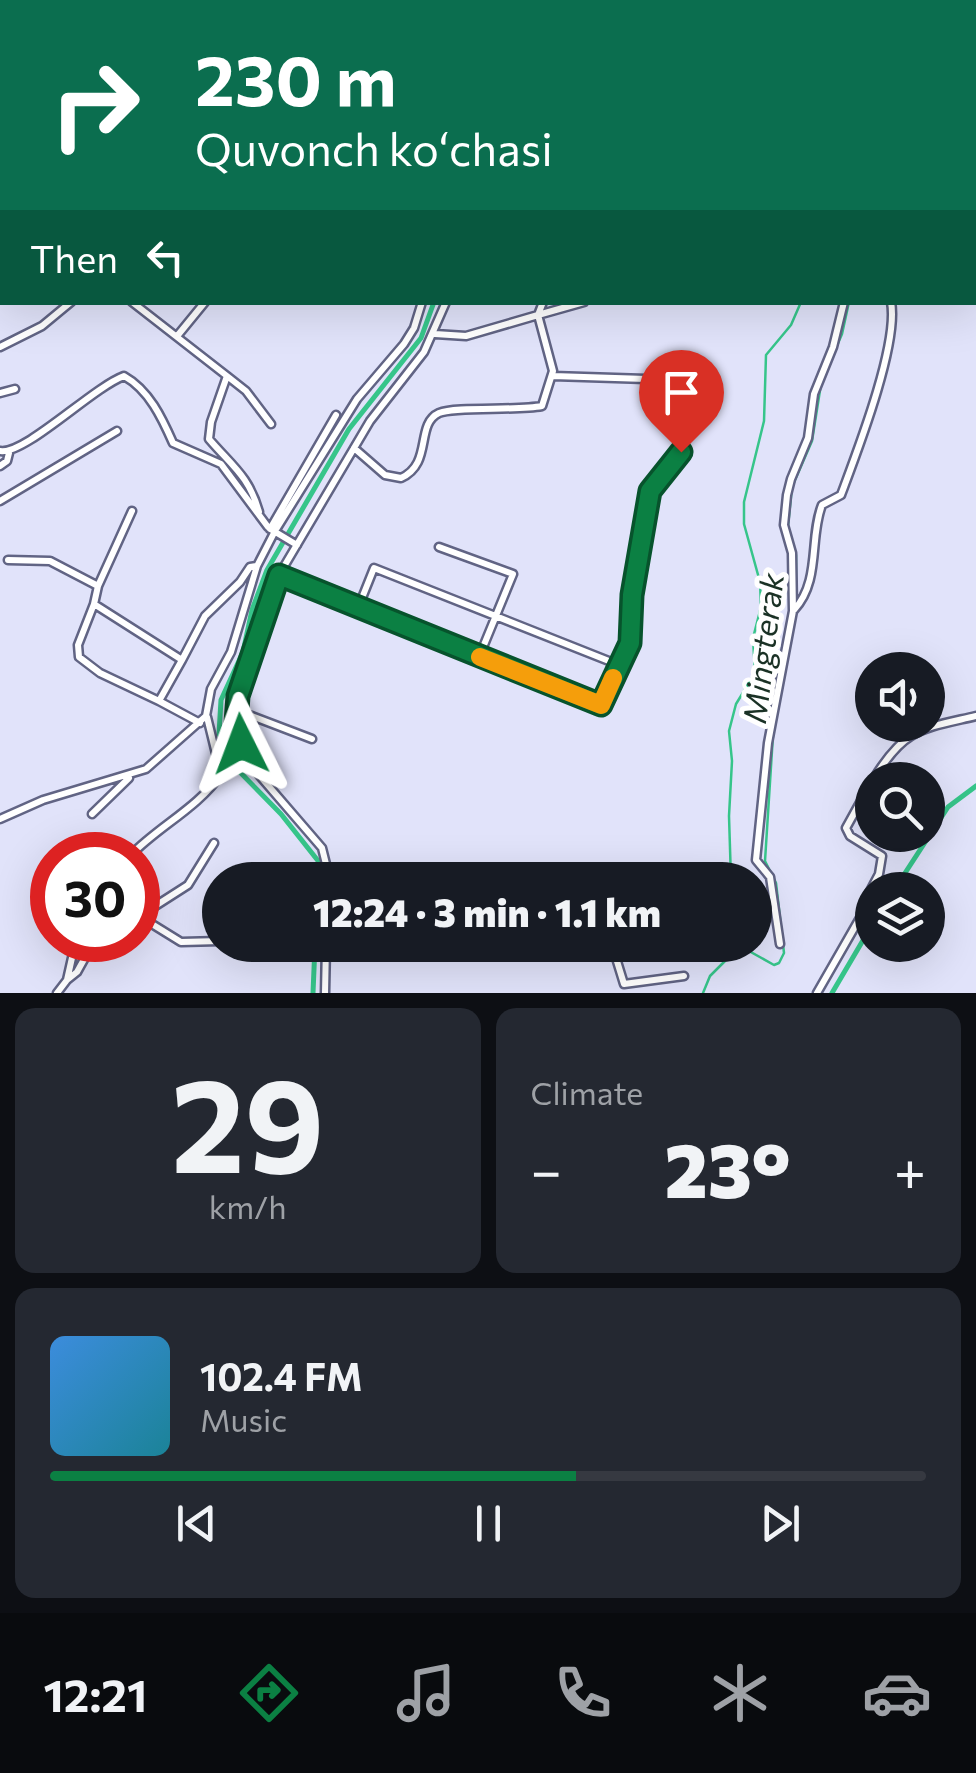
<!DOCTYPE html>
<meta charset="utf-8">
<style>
body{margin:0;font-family:Commissioner,sans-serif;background:#242831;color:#f1f3f6;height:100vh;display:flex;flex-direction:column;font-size:38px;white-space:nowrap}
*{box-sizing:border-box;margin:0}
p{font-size:32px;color:#9ea1a6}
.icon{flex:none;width:55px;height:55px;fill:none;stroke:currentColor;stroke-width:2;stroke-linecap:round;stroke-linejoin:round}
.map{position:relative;height:993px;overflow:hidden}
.details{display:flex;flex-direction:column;gap:15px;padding:15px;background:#0d0f14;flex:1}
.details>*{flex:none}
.top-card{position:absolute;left:0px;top:0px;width:978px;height:305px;box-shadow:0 10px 40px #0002;background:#0b6e4f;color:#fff;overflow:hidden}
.fabs{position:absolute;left:855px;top:652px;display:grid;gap:20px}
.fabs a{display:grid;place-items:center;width:90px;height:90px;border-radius:50%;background:#171b24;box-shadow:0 10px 40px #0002;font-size:50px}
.speed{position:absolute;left:30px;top:832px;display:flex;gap:20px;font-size:50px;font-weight:700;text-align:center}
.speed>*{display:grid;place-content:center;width:130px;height:130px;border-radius:50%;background:#171b24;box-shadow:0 10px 40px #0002;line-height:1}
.speed .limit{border:15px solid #d22;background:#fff;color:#111}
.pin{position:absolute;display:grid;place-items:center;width:85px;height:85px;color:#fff;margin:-102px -42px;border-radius:50% 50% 50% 0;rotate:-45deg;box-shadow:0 0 10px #0007}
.pin .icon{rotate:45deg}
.me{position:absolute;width:110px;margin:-55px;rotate:357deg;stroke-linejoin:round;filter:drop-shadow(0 0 8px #0008)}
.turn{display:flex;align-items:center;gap:35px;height:210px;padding:0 30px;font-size:45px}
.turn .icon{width:130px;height:130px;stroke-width:2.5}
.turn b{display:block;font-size:70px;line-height:85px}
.then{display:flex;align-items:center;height:95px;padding:0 30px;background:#0003;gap:20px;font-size:38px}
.big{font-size:75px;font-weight:800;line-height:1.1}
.details .tile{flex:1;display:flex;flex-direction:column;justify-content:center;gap:15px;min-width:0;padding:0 35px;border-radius:20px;background:#242831}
.details .dial{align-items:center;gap:0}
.dial b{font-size:130px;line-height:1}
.song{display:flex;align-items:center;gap:30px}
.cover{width:120px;height:120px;border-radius:15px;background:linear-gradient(135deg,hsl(210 70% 55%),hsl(190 70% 35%))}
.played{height:10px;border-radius:5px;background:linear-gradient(90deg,#0b8043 60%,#363941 60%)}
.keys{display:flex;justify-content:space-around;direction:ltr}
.heat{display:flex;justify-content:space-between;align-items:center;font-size:55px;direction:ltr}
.details .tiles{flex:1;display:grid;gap:15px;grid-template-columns:1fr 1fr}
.tile:last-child{grid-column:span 2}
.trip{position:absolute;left:202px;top:862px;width:570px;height:100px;border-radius:50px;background:#171b24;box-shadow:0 10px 40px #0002;font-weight:800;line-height:100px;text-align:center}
.tabs{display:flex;height:160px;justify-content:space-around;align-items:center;background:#090b0e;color:#9ea1a6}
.tabs .icon{width:70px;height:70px}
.tabs .current{color:#0b8043}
.tabs b{font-size:45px;color:#f1f3f6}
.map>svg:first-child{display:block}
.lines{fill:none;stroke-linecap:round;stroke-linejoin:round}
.stream{stroke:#36c58a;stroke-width:2.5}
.canal{stroke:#36c58a;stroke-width:5}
.street-casing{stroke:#616484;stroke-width:11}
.street{stroke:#fff;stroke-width:6}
.route-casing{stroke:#07532c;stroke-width:25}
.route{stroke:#0b8043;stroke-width:18}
.slow{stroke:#f59e0b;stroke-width:18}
.labels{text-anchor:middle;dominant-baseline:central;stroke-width:10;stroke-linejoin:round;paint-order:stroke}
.water-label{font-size:32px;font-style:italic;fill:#1a3125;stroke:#fff}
</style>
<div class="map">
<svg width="976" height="993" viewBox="0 0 976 993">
<rect width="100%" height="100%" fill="#e1e3fa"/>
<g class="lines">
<path class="stream" d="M 899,2 L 900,0
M 824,376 L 842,334 L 849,302
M 796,589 L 796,555 L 788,526 L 792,487 L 812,441 L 821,384
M 782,688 L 793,627
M 731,880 L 729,816 L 732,761 L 729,731 L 736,704 L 755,673 L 753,638 L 761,607 L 760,582 L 744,524 L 744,502 L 764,421 L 766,355 L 791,325 L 801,302
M 740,946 L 774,965 L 779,963 L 784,953 L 776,883 L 765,861 L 773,735
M 703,993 L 710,976 L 740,946"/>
<path class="canal" d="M 498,2 L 499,0
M 318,880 L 319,862 L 281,814 L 231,763 L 219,734 L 221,700 L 243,652 L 252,610 L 267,570 L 349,429 L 421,338 L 434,302
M 894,890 L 948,807 L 976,786
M 313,993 L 315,945
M 832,993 L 872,925"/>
<defs>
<path id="street" d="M 198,0 L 204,2
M 313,0 L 314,2
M 650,0 L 651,2
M 865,0 L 868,2
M 247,2 L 267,0
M 485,2 L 486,0
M 511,2 L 512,0
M 568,2 L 592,0
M 755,2 L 756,0
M 904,2 L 905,0
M 963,2 L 964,0
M 975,15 L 976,12
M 975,25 L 976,23
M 0,111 L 2,110
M 0,153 L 2,152
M 0,197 L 2,196
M 0,250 L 2,249
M 132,302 L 227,376 L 211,422 L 209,439 C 232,466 249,476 259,512
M 435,334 L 466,336 L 538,315 L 543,302
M 178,335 L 205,302
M 0,347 L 42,326 L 71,302
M 227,376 L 246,391 L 271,424
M 553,376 L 646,379
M 0,393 L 15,389
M 354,448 L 385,475 L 401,478 C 433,464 415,424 439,413 C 456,406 516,411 542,406 L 553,371 L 538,315 L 584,302
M 0,451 C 25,455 92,388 124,376 C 149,390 162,418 173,443 L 221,464 L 268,527
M 0,466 L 7,461 L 9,453
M 0,501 L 117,431
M 270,529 L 336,415
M 272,530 L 297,545
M 439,547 L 513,574 L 479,657
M 8,560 L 50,561 L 98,586 L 94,604 L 182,660 L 159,701 L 200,723
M 280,575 L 601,705 L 630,643 L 632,595 L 650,491 L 681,452
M 98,586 L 132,511
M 94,604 L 78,645 L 79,657 L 100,673 L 159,701
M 358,608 L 374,568 L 619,665
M 794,610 C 821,581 809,538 822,505 L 841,495 C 857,452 899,344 891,302
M 182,660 L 205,616 L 240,582 L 250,567 L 257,566
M 236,710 L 312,739
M 873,780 C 904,728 921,729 976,716
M 872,781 L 846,828 L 850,836 L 882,856 L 879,874 L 869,893 L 872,896
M 92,814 L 129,778
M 0,819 L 43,800 L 146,769 L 206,716 L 211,689 L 231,652 L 257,566 L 275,531 L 357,399 L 404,344 L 414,328 L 422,302
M 131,855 C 159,826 198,808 221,774 L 207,717
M 330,880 L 322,848 L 247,761 L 235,723 L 238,695 L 279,575 L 370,421 L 424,352 L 446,302
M 139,916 L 181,942 L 220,941
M 138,917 L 188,885 L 214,843
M 780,944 L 770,877 L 756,860 L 768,743 L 793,611 L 792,553 L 784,525 L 787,495 L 791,479 L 808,438 L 814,394 L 833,347 L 844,302
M 612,945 L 624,984 L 684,976
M 67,980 L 77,972 L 87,954 L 108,940
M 57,993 L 67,980 L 76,940
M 325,993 L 326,945
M 817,993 L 872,897"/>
</defs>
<use href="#street" class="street-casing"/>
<use href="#street" class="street"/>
</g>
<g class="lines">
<defs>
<path id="route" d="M 241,744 L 236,723 L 238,696 L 279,575 L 601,705 L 630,643 L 632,595 L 650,491 L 681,452"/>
</defs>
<use href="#route" class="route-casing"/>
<use href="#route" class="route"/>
<path class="slow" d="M 480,657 L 601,705 L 613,678"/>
</g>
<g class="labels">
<g class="water-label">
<text transform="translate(762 648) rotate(-83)">Mingterak</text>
</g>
</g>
</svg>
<div class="fabs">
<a><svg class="icon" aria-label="sound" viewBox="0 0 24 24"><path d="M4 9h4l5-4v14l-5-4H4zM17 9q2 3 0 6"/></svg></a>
<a><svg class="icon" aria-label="search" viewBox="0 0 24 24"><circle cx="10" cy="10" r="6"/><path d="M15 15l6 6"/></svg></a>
<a><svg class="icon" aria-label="layers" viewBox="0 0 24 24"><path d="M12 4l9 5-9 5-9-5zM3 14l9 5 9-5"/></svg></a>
</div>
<div class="speed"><div class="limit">30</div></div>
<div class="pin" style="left:681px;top:452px;background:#d93025"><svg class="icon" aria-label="arrive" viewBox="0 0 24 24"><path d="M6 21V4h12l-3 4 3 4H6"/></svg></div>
<svg class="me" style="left:241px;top:744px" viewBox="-20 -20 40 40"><path d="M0-17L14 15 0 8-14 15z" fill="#0b8043" stroke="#fff" stroke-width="4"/></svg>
<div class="trip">12:24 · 3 min · 1.1 km</div>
<div class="top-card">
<div class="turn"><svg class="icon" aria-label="right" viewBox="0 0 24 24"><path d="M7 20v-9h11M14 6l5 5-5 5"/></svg><div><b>230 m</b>Quvonch koʻchasi</div></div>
<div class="then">Then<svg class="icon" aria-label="left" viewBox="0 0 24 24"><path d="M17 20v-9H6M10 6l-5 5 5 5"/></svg></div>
</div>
</div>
<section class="details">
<div class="tiles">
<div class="tile dial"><b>29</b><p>km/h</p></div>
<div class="tile"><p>Climate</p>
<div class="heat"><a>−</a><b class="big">23°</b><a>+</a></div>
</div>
<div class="tile">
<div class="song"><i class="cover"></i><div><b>102.4 FM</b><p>Music</p></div></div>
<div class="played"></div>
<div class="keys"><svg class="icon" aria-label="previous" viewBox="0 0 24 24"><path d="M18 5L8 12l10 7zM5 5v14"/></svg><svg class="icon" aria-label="pause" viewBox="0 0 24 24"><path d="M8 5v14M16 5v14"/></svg><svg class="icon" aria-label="next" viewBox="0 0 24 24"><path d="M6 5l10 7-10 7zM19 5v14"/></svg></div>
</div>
</div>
</section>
<nav class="tabs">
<b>12:21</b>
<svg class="icon current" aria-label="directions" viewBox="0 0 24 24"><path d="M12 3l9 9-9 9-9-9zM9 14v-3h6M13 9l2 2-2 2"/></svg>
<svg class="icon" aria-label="music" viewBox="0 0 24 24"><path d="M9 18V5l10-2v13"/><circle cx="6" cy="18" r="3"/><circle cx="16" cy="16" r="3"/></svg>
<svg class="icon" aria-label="phone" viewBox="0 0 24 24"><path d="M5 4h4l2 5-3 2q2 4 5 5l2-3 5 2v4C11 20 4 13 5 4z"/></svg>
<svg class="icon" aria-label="climate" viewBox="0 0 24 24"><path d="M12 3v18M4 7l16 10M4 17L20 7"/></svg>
<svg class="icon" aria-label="car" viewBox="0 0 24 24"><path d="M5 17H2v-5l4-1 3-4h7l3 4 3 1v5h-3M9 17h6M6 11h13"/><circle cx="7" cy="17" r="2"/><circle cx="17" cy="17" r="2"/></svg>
</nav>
